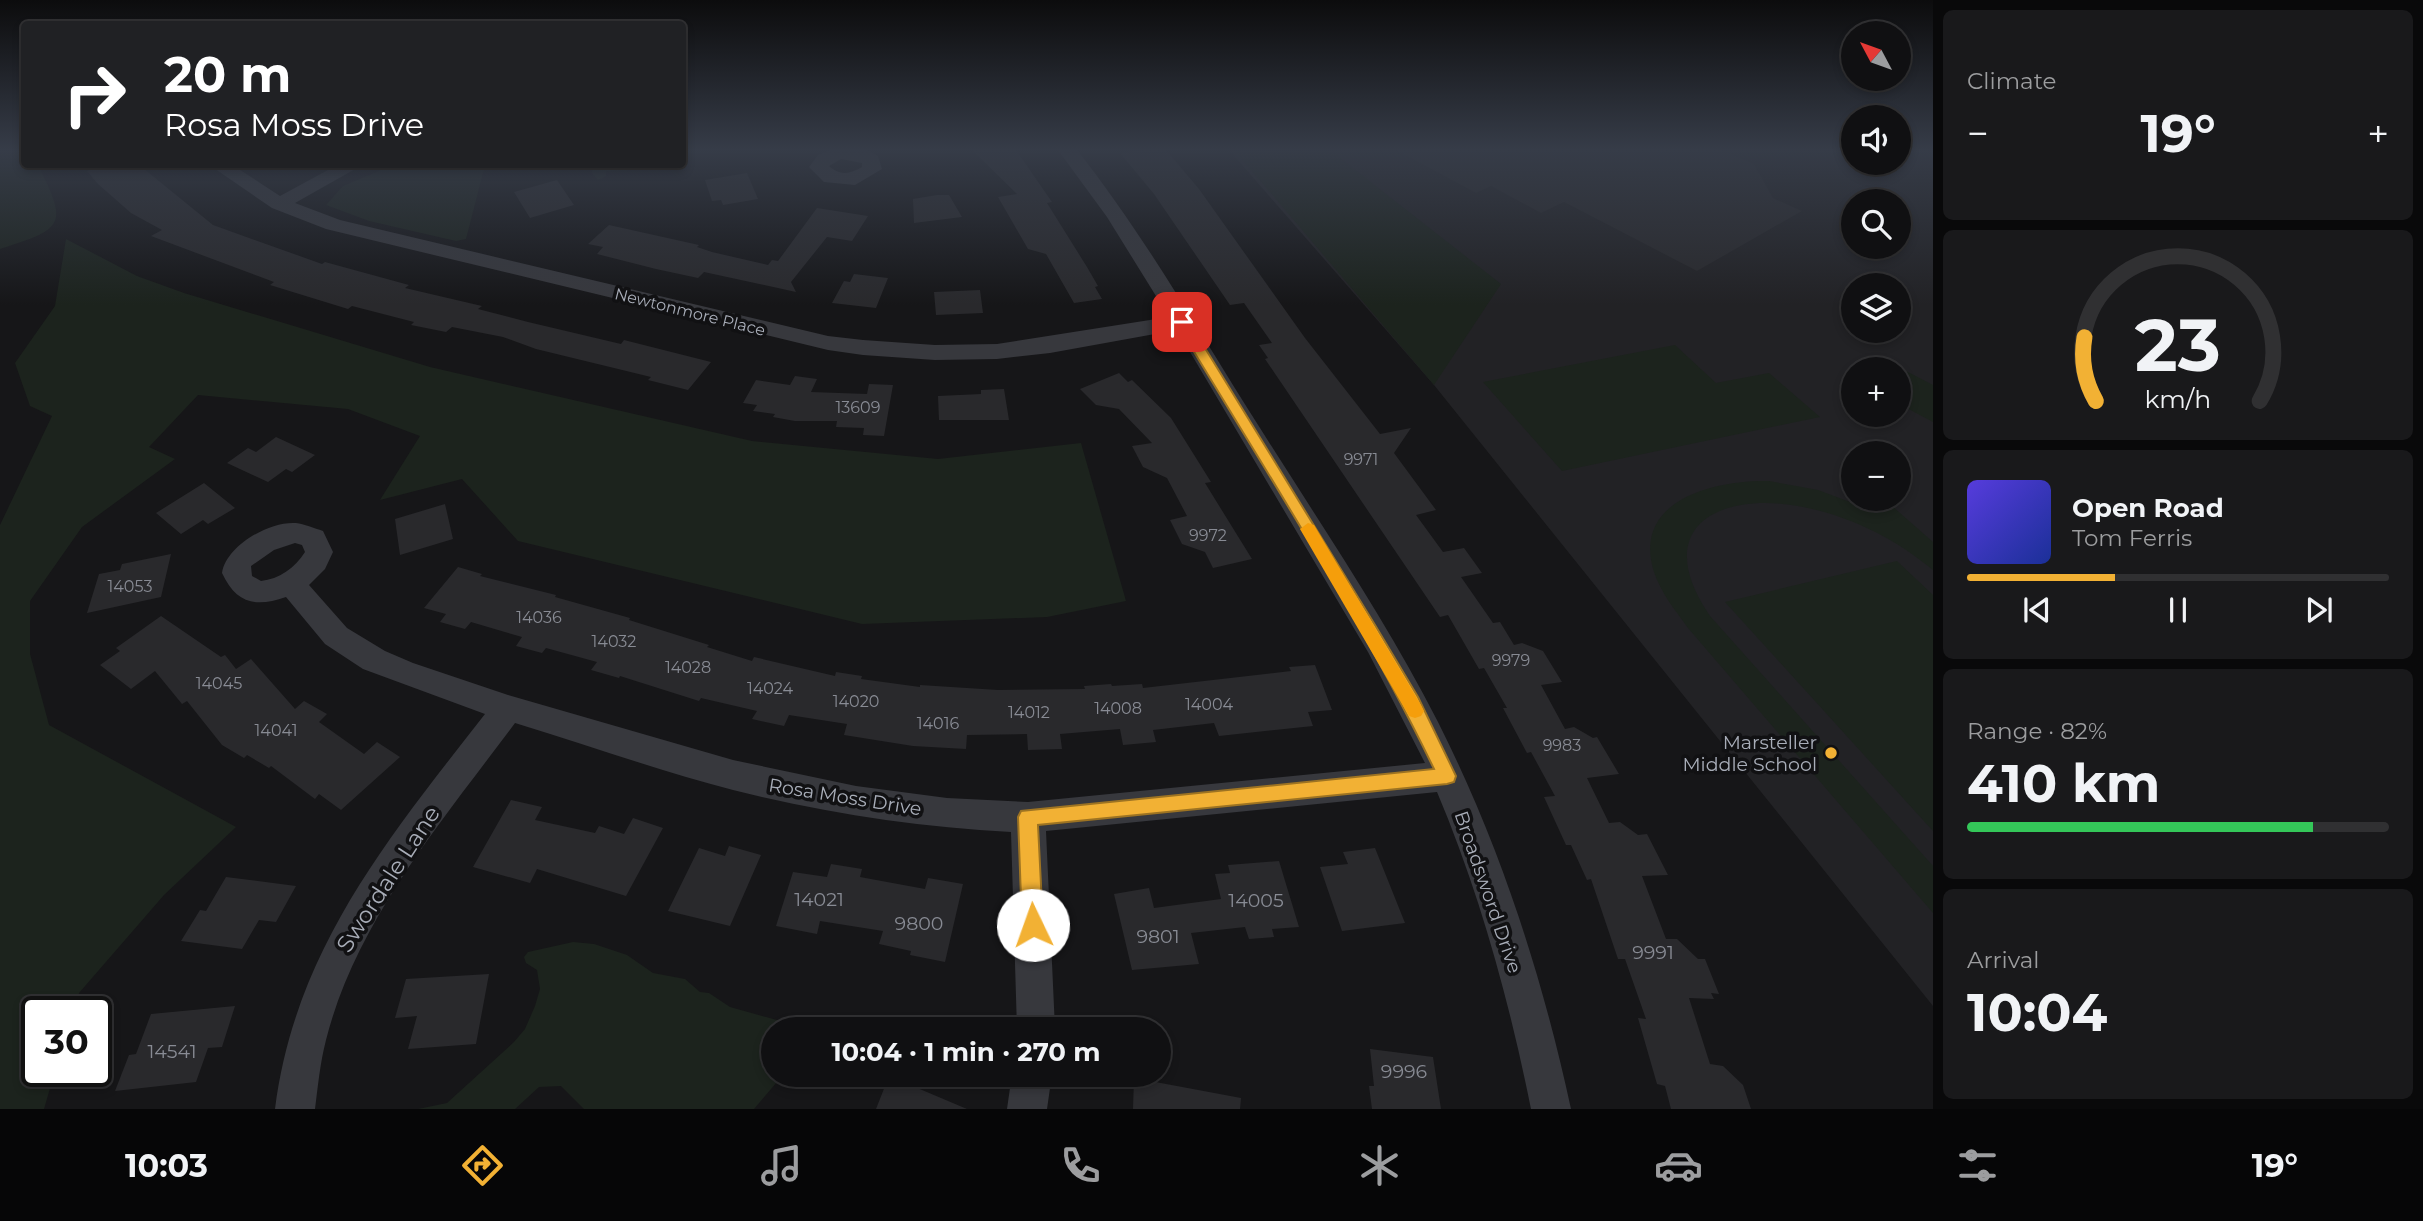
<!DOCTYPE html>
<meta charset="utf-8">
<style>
body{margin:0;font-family:Montserrat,sans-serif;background:#19191b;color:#f1f3f6;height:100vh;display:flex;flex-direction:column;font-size:26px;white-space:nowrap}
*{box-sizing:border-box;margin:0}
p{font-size:23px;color:#9c9d9f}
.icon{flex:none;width:38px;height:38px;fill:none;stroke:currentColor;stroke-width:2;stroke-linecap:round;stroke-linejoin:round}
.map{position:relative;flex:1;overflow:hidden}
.details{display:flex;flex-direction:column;gap:10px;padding:10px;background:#09090a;width:490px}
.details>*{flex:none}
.top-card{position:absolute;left:21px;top:21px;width:665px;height:147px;border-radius:7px;box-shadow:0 4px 10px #0003,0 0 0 2px #303032;background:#202124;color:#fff;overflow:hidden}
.needle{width:46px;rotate:311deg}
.buttons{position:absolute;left:1841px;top:21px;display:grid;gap:14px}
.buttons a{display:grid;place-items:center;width:70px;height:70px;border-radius:50%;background:#101012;box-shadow:0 4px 10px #0003,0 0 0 2px #303032;font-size:35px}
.speed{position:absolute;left:21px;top:996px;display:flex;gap:14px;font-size:35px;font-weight:700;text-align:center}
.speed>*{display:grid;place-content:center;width:91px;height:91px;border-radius:50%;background:#101012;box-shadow:0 4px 10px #0003,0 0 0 2px #303032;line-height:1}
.speed .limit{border:4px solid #111;border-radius:10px;background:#fff;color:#111}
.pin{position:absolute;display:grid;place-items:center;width:60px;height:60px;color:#fff;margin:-30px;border-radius:14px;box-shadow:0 4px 10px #0006}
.me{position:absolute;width:77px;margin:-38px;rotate:357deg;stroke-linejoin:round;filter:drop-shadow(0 0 5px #0008)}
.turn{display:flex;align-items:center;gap:24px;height:147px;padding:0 28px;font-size:32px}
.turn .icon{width:91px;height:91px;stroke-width:2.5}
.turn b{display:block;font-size:49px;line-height:60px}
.big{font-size:52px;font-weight:700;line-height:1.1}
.details .tile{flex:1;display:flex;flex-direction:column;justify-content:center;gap:10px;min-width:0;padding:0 24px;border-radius:10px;background:#19191b}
.details .dial{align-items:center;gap:0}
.dial svg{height:182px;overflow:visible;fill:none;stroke:#303032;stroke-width:7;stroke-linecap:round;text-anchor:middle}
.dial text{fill:#f1f3f6;stroke:none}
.song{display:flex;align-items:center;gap:21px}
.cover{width:84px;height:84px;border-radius:10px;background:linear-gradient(135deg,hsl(250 70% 55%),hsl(230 70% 35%))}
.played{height:7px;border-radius:4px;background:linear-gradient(90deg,#f2b134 35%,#303032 35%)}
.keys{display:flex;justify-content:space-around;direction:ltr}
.heat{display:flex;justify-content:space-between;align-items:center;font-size:38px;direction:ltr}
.charge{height:10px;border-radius:5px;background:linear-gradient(90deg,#34c759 82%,#303032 0)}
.trip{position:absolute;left:761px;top:1017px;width:410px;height:70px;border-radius:35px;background:#101012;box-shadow:0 4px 10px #0003,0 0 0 2px #303032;font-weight:700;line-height:70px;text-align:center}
.menu{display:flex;height:112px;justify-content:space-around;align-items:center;background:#060607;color:#9c9d9f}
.menu .icon{width:49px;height:49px}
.menu .active{color:#f2b134}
.menu b{font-size:32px;color:#f1f3f6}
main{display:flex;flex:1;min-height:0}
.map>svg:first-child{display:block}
.built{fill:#222225;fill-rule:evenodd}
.green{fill:#1c231d}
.building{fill:#29292c}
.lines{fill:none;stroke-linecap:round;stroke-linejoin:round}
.minor{fill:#37383d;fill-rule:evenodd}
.route{fill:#f2b134;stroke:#9d7322;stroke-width:2}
.slow{fill:#f59e0b}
.poi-dot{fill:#f2b134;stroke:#111113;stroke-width:2.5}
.labels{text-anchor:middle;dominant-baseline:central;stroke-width:7;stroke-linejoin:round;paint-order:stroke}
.far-street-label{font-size:16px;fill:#a8adb8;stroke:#111113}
.number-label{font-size:16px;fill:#888b94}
.poi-label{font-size:19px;fill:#a8adb8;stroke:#111113;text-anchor:end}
.street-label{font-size:19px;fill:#a8adb8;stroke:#111113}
.near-number-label{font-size:19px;fill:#888b94}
.near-street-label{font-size:23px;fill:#a8adb8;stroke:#111113}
</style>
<main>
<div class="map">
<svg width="1933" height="1109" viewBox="0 0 1933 1109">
<rect width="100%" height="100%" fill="#161618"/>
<path class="built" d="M 1229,150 L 1853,150 L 1853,163 L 1899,163 L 1899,150 L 1933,150 L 1933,1006 L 1434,385 ZM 1853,201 L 1899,201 L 1899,247 L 1853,247 ZM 1853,285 L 1899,285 L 1899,331 L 1853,331 ZM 1853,369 L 1899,369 L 1899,415 L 1853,415 ZM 1853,453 L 1899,453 L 1899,499 L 1853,499 Z"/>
<path class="green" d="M 0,150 L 24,150 L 24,164 L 38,165 C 69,226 63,229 0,249 Z
M 1234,150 L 1330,150 L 1501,284 L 1434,385 Z
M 593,164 L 677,164 L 682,168 L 606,171 L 606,176 L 598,180 L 592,173 Z
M 393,165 L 485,165 L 466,239 L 456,241 L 369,221 L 326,205 L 343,186 Z
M 66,239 L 137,276 L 184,293 L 430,367 L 752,441 L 938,459 L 1081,443 L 1126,601 L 1047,617 L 862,624 L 518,541 L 462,479 L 380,500 L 420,436 L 348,409 L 198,395 L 149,447 L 175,459 L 82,527 L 30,601 L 30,654 L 49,725 L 236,827 L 164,895 L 79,993 L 74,1011 L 37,1012 L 37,1071 L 55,1071 L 44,1109 L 0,1109 L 0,525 L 52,416 L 30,406 L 15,363 L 55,306 Z
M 1675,345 L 1716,383 L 1769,373 L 1820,417 L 1562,471 L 1483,382 Z
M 1904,370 L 1933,385 L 1933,422 L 1899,404 L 1899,374 Z
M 1769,481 L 1818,490 L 1866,508 L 1858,499 L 1884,499 L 1933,542 L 1933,570 C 1897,540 1854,518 1808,508 C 1724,489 1647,524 1710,616 L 1933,866 L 1933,913 L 1688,628 C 1675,610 1661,593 1654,572 C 1631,499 1716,480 1769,481 Z
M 1897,561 L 1933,595 L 1933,831 L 1725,602 Z
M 573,942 L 594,944 L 627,955 L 653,973 L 685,979 L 700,992 L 709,993 L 730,1007 L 802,1027 L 774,1029 L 774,1074 L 783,1075 L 754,1109 L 584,1109 L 561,1086 L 539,1087 L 515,1109 L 418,1109 L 447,1103 L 514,1042 L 525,1029 L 535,1006 L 540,989 L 537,970 L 526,963 L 524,957 L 528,952 Z"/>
<path class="building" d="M 972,150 L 1016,150 L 1052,202 L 1047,203 L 1087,267 L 1098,286 L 1095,287 L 1102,299 L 1074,303 L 1046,254 L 1028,249 L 998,197 L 1017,194 Z
M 1142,150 L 1166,150 L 1199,189 L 1305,338 L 1380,434 L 1411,428 L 1394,453 L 1436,510 L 1416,515 L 1443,552 L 1464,548 L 1482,573 L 1461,577 L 1493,623 L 1500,622 L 1514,645 L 1522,643 L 1543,651 L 1562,682 L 1541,685 L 1565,729 L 1574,727 L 1593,738 L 1597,737 L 1619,774 L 1587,778 L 1609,823 L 1620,822 L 1638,835 L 1647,834 L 1668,875 L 1642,876 L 1666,939 L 1677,939 L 1698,959 L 1705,959 L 1719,994 L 1711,993 L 1714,999 L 1689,998 L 1710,1064 L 1723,1066 L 1743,1085 L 1751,1109 L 1671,1109 L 1665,1086 L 1657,1084 L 1638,1018 L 1646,1019 L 1625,959 L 1618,959 L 1591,879 L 1587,880 L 1571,845 L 1566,845 L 1544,797 L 1555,796 L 1531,752 L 1527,753 L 1503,708 L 1507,708 L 1484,668 L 1479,669 L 1448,615 L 1440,617 L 1265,359 L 1268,358 L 1259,345 L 1272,343 L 1244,303 L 1230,305 L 1154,194 L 1120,153 Z
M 1396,150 L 1722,150 L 1754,164 L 1773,198 L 1802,211 L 1697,271 L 1564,202 L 1541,213 L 1491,186 L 1476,193 Z
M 108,164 L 138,164 L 213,225 L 322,264 L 325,262 L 409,285 L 405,288 L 482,306 L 478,309 L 528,322 L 621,344 L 624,340 L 711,362 L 688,390 L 648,380 L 651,377 L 536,349 L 503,337 L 452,327 L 446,332 L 411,325 L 414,322 L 352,306 L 348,309 L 270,285 L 274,282 L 151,236 L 162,230 L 131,213 L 98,184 L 87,171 Z
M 747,173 L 758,199 L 723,205 L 721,200 L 712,201 L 705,180 Z
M 557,180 L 574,205 L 530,218 L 514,192 Z
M 937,195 L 949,195 L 962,217 L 914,223 L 913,199 Z
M 817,208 L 868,216 L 852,241 L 827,237 L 791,282 L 796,292 L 704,272 L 698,278 L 656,269 L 597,254 L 603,247 L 588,244 L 609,225 L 699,245 L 697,247 L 712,252 L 768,265 L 772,260 L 778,261 Z
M 854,274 L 888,278 L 876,308 L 832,303 L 844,281 L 850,282 Z
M 980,290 L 983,313 L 936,315 L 934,292 Z
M 1119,373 L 1128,382 L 1132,380 L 1171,418 L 1211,482 L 1205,483 L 1252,559 L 1213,568 L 1205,552 L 1182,544 L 1170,520 L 1187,516 L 1167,478 L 1143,467 L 1132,446 L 1152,443 L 1119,409 L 1096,405 L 1080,389 Z
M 795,376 L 817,379 L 811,392 L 867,394 L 869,384 L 893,385 L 884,436 L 863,435 L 864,428 L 836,427 L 837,421 L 795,421 L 773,417 L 775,414 L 753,411 L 757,405 L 743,403 L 756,380 L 790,385 Z
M 1004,389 L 1009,420 L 939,420 L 938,396 L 981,394 L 981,390 Z
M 276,437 L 315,455 L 292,472 L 286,469 L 268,482 L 227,463 L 248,448 L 256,452 Z
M 204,483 L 235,508 L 208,524 L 203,520 L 181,534 L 156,513 Z
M 445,504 L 453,539 L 400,555 L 395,519 Z
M 171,554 L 161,597 L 87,613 L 99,574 L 120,570 L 122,564 Z
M 458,567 L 482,574 L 480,576 L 556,595 L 555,597 L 630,618 L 629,620 L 709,645 L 707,647 L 752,661 L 754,657 L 835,676 L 836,672 L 862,676 L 861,679 L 920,687 L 920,685 L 998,690 L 1085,689 L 1084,686 L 1111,684 L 1112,686 L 1142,684 L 1143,688 L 1291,671 L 1289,667 L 1315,665 L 1332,710 L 1308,712 L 1313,726 L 1219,736 L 1214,723 L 1153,730 L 1156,742 L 1123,745 L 1120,729 L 1060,734 L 1062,749 L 1028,750 L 1027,734 L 967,735 L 966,749 L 913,746 L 844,735 L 847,724 L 789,715 L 784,726 L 752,719 L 757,711 L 701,698 L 699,701 L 620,676 L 619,678 L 591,670 L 597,662 L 546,648 L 542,653 L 516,646 L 522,637 L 471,622 L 465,629 L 440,622 L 446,614 L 424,608 Z
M 161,616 L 221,657 L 225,655 L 236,669 L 251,659 L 295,709 L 304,701 L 327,714 L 319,722 L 364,754 L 377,742 L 400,757 L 341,810 L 319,794 L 315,799 L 271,766 L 269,768 L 247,755 L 244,758 L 222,745 L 187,701 L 182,704 L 155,671 L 131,689 L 100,665 L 120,651 L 116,648 Z
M 511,800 L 542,807 L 535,820 L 595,833 L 599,826 L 624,834 L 633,818 L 663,828 L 626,896 L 537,869 L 530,883 L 473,867 Z
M 729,846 L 761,855 L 730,926 L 668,911 L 699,848 L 725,856 Z
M 1375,848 L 1405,923 L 1342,931 L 1320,867 L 1348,864 L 1343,852 Z
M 1279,861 L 1299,927 L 1272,929 L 1274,937 L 1249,939 L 1245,927 L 1191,933 L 1199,964 L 1132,970 L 1114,894 L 1149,888 L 1154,908 L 1221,899 L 1215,874 L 1230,873 L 1228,865 Z
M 831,864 L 862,869 L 860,877 L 925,889 L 928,878 L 963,884 L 945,962 L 910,955 L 911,951 L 879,944 L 883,931 L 820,921 L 817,934 L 776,926 L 793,872 L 827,877 Z
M 226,877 L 296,886 L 276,922 L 259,920 L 242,949 L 181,941 L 200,910 L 206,911 Z
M 489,974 L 476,1044 L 408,1049 L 417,1016 L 395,1018 L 406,979 Z
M 235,1006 L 222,1047 L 208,1048 L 196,1082 L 115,1091 L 129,1055 L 136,1054 L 151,1014 Z
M 1370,1049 L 1433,1057 L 1441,1109 L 1372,1109 L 1369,1086 L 1374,1086 Z
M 889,1076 L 967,1109 L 876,1109 Z
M 1134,1078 L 1241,1098 L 1240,1109 L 1133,1109 Z"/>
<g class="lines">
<path class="minor" d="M 830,150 L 867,150 L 878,156 L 882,169 L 855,185 L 824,182 L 809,167 L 818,155 ZM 841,159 L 862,163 L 862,167 C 850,174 840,176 829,166 Z
M 1058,150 L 1077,150 C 1146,237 1200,334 1260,428 C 1321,525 1386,620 1438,722 C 1500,845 1542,975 1571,1109 L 1531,1109 C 1509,1000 1480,894 1437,792 L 1046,831 L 1055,1029 L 1017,1029 L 1011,832 C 917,827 825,813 733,790 C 660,771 587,745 515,723 C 443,820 356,921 326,1040 C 320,1063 318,1086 315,1109 L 275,1109 C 295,949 390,836 485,714 L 363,669 L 325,644 L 286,597 C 255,608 236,603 222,573 C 226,546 269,521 296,523 C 304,524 314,528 323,531 L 333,552 L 325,569 L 309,585 L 347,628 L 385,651 L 413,663 L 508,695 L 733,760 L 856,786 L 947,798 L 1028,802 L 1425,763 L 1368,652 L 1177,330 L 1050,353 L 997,359 L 935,360 L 863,355 L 828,350 L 326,229 L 272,208 L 208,164 L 231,164 L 280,196 L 339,164 L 364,164 L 295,203 L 340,220 L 828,336 L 863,340 L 935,345 L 997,344 L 1169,317 L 1107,217 ZM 295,543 L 302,545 L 305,552 C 295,568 279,579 261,581 L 252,576 L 251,566 L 274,550 Z
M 1012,1074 L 1052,1074 L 1047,1109 L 1007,1109 Z"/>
</g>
<linearGradient id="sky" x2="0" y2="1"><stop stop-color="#0c0c0d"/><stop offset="0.49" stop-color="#363c48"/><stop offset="1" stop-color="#363c48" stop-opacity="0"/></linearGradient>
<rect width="1933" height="305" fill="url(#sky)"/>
<path class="route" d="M 1182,318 L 1189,322 L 1375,625 L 1418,697 L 1456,776 L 1454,782 L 1447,784 L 1038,825 L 1043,925 L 1040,932 L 1033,935 L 1025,932 L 1022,925 L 1018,817 L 1021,811 L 1434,769 C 1359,614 1264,469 1176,322 Z"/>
<path class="slow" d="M 1308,523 L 1314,525 L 1421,705 L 1424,711 L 1421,716 L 1415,718 L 1409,716 L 1300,529 Z"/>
<circle class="poi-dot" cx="1831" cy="753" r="7"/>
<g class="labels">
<g class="far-street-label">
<text transform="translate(690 312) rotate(14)">Newtonmore Place</text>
</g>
<g class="number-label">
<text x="858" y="407">13609</text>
<text x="1361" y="459">9971</text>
<text x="1208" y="535">9972</text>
<text x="130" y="586">14053</text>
<text x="539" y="617">14036</text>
<text x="614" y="641">14032</text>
<text x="1511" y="660">9979</text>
<text x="688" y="667">14028</text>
<text x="219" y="683">14045</text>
<text x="770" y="688">14024</text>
<text x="856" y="701">14020</text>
<text x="1209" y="704">14004</text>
<text x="1118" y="708">14008</text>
<text x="1029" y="712">14012</text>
<text x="938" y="723">14016</text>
<text x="276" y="730">14041</text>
<text x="1562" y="745">9983</text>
</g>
<g class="poi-label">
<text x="1817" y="742">Marsteller<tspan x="1817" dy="22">Middle School</tspan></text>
</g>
<g class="street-label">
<text transform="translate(845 797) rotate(9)">Rosa Moss Drive</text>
<text transform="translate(1488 892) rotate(71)">Broadsword Drive</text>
</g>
<g class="near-number-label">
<text x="819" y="899">14021</text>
<text x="1256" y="900">14005</text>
<text x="919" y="923">9800</text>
<text x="1158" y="936">9801</text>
<text x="1653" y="952">9991</text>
<text x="172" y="1051">14541</text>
<text x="1404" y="1071">9996</text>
</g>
<g class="near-street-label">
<text transform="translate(388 879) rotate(-57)">Swordale Lane</text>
</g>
</g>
</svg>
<div class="buttons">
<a><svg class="needle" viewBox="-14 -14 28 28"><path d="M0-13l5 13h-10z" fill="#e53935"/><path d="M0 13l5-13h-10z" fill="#9c9d9f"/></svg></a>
<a><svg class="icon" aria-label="sound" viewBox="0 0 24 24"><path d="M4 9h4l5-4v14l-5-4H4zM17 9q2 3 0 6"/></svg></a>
<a><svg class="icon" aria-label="search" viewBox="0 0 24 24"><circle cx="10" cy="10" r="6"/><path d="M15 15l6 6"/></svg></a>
<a><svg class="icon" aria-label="layers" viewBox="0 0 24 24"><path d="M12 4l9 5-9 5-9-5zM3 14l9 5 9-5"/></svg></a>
<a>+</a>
<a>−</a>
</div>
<div class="speed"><div class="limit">30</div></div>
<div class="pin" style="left:1182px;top:322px;background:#d93025"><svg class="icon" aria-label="arrive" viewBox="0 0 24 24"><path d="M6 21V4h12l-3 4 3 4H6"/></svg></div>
<svg class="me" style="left:1033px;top:925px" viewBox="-20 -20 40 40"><circle r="19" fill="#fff"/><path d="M0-13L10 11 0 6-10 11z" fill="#f2b134"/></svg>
<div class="trip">10:04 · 1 min · 270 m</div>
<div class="top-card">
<div class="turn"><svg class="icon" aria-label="right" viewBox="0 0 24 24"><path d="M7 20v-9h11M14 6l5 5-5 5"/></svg><div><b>20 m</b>Rosa Moss Drive</div></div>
</div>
</div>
<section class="details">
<div class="tile"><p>Climate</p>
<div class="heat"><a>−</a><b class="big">19°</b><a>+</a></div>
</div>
<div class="tile dial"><svg viewBox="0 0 100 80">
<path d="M14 69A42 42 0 1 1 86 69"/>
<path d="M14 69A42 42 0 0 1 9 41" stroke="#f2b134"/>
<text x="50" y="56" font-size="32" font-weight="700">23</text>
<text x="50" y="72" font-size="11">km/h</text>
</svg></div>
<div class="tile">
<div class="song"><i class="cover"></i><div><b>Open Road</b><p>Tom Ferris</p></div></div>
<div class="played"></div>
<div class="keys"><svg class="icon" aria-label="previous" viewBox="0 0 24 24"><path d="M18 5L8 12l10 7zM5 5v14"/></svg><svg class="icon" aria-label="pause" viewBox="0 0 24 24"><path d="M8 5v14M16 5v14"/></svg><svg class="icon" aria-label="next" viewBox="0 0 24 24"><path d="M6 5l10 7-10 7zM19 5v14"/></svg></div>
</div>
<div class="tile"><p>Range · 82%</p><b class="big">410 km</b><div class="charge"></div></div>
<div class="tile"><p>Arrival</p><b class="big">10:04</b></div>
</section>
</main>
<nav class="menu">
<b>10:03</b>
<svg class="icon active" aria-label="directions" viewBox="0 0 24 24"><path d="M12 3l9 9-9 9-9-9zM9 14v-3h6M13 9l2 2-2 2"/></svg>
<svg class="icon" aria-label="music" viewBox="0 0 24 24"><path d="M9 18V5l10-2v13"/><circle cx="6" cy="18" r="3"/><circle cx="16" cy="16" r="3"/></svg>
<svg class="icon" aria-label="phone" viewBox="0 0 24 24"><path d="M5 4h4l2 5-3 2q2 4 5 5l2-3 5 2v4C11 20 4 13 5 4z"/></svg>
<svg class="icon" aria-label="climate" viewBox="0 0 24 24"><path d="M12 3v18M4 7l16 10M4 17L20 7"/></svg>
<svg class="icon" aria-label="car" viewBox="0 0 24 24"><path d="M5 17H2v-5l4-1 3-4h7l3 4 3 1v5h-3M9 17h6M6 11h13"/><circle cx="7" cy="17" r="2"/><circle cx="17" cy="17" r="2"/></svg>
<svg class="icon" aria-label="filters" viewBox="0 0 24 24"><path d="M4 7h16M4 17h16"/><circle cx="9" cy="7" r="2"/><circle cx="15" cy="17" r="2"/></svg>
<b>19°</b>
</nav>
